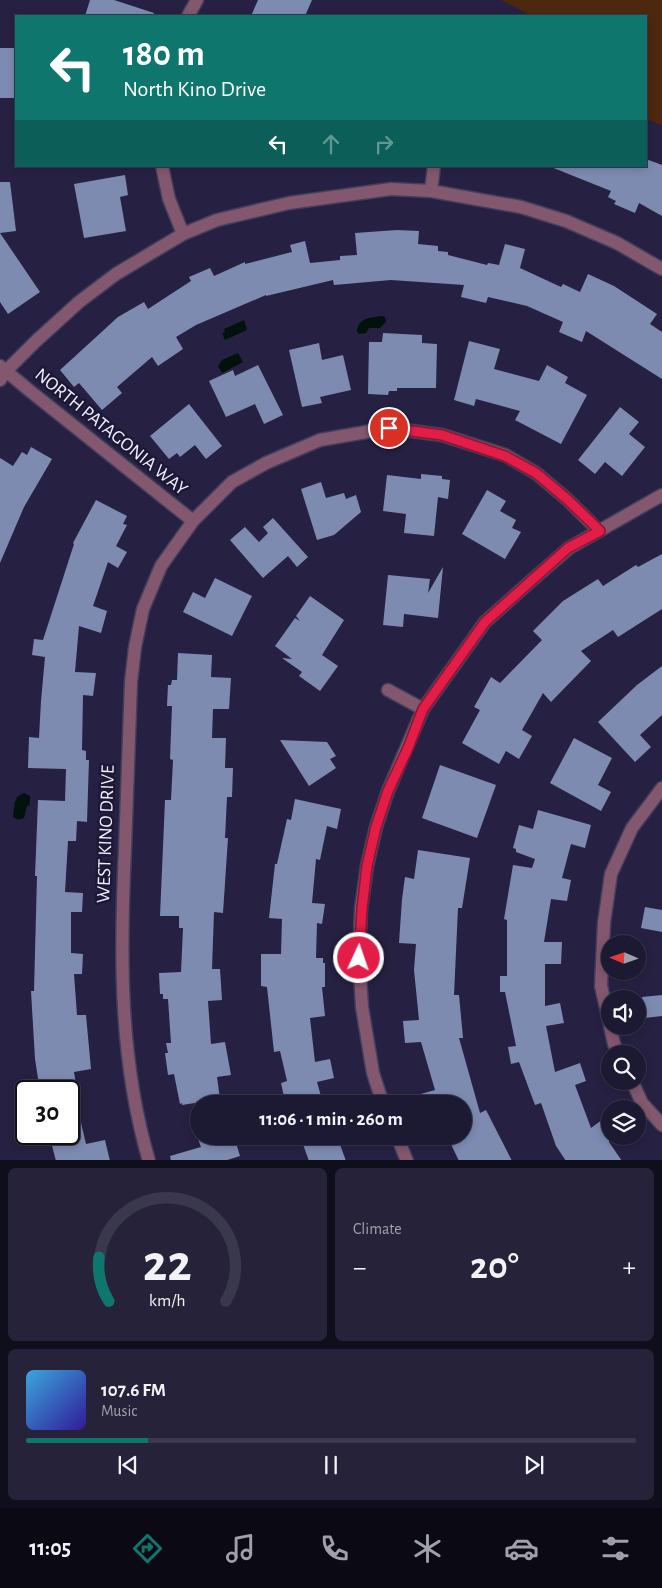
<!DOCTYPE html>
<meta charset="utf-8">
<style>
body{margin:0;font-family:"Alegreya Sans",sans-serif;background:#25223a;color:#f1f3f6;height:100vh;display:flex;flex-direction:column;font-size:19px;white-space:nowrap}
*{box-sizing:border-box;margin:0}
p{font-size:16px;color:#a0a0ac}
.icon{flex:none;width:28px;height:28px;fill:none;stroke:currentColor;stroke-width:2;stroke-linecap:round;stroke-linejoin:round}
.map{position:relative;height:1160px;overflow:hidden}
.drawer{display:flex;flex-direction:column;gap:8px;padding:8px;background:#0f0e1c;flex:1}
.drawer>*{flex:none}
.guide{position:absolute;left:15px;top:15px;width:632px;height:152px;border-radius:0px;box-shadow:0 2px 8px #0003,0 0 0 1px #3a384d;background:#0f766e;color:#fff;overflow:hidden}
.needle{width:32px;rotate:272deg}
.fabs{position:absolute;left:601px;top:935px;display:grid;gap:10px}
.fabs a{display:grid;place-items:center;width:45px;height:45px;border-radius:50%;background:#1c1932;box-shadow:0 2px 8px #0003,0 0 0 1px #3a384d;font-size:25px}
.speed{position:absolute;left:15px;top:1080px;display:flex;gap:10px;font-size:25px;font-weight:700;text-align:center}
.speed>*{display:grid;place-content:center;width:65px;height:65px;border-radius:50%;background:#1c1932;box-shadow:0 2px 8px #0003,0 0 0 1px #3a384d;line-height:1}
.speed .limit{border:2px solid #111;border-radius:8px;background:#fff;color:#111}
.pin{position:absolute;display:grid;place-items:center;width:42px;height:42px;color:#fff;margin:-21px;border:2px solid #fff;border-radius:50%;box-shadow:0 1px 5px #0007}
.me{position:absolute;width:55px;margin:-28px;rotate:3deg;stroke-linejoin:round;filter:drop-shadow(0 0 4px #0008)}
.turn{display:flex;align-items:center;gap:18px;height:105px;padding:0 25px;font-size:22px}
.turn .icon{width:65px;height:65px;stroke-width:2.5}
.turn b{display:block;font-size:35px;line-height:42px}
.lanes{display:flex;align-items:center;height:48px;padding:0 25px;background:#0003;justify-content:center;gap:25px;direction:ltr}
.lanes .off{opacity:.35}
.big{font-size:38px;font-weight:600;line-height:1.1}
.drawer .widget{flex:1;display:flex;flex-direction:column;justify-content:center;gap:8px;min-width:0;padding:0 18px;border-radius:8px;background:#25223a}
.drawer .dial{align-items:center;gap:0}
.dial svg{height:130px;overflow:visible;fill:none;stroke:#3a384d;stroke-width:7;stroke-linecap:round;text-anchor:middle}
.dial text{fill:#f1f3f6;stroke:none}
.song{display:flex;align-items:center;gap:15px}
.cover{width:60px;height:60px;border-radius:8px;background:linear-gradient(135deg,hsl(200 70% 55%),hsl(250 70% 35%))}
.played{height:5px;border-radius:2px;background:linear-gradient(90deg,#0f766e 20%,#3a384d 20%)}
.keys{display:flex;justify-content:space-around;direction:ltr}
.heat{display:flex;justify-content:space-between;align-items:center;font-size:28px;direction:ltr}
.drawer .tiles{flex:1;display:grid;gap:8px;grid-template-columns:1fr 1fr}
.widget:last-child{grid-column:span 2}
.trip{position:absolute;left:190px;top:1095px;width:282px;height:50px;border-radius:25px;background:#1c1932;box-shadow:0 2px 8px #0003,0 0 0 1px #3a384d;font-weight:600;line-height:50px;text-align:center}
.dock{display:flex;height:80px;justify-content:space-around;align-items:center;background:#0b0a14;color:#a0a0ac}
.dock .icon{width:35px;height:35px}
.dock .active{color:#0f766e}
.dock b{font-size:22px;color:#f1f3f6}
.map>svg:first-child{display:block}
.green{fill:#4e270f}
.water{fill:#00120b}
.building{fill:#7d8bb1}
.lines{fill:none;stroke-linecap:round;stroke-linejoin:round}
.street-casing{stroke:#423e5c;stroke-width:15}
.street{stroke:#83576d;stroke-width:12}
.route-casing{stroke:#92132f;stroke-width:12}
.route{stroke:#e11d48;stroke-width:9}
.labels{text-anchor:middle;dominant-baseline:central;stroke-width:5;stroke-linejoin:round;paint-order:stroke}
.street-label{font-size:19px;fill:#f1f0fe;stroke:#1d1837}
</style>
<div class="map">
<svg width="662" height="1161" viewBox="0 0 662 1161">
<rect width="100%" height="100%" fill="#262142"/>
<path class="green" d="M 501,0 L 662,0 L 662,125 L 646,119 L 646,16 L 532,16 Z"/>
<path class="water" d="M 382,316 L 385,317 L 386,322 L 380,328 L 369,328 L 366,333 L 359,334 L 357,331 C 359,317 370,318 382,316 Z
M 244,320 L 247,330 L 225,340 L 222,333 L 225,332 L 224,329 Z
M 238,353 L 243,362 L 222,373 L 218,366 L 222,360 Z
M 24,793 L 30,796 L 30,805 L 27,806 L 24,818 C 20,820 17,820 13,817 L 15,801 L 16,801 L 17,797 Z"/>
<path class="building" d="M 90,0 L 114,0 L 154,13 L 153,16 L 85,16 Z
M 258,0 L 312,0 L 305,16 L 251,16 Z
M 0,48 L 16,48 L 16,98 L 0,98 Z
M 646,159 L 662,165 L 662,216 L 639,203 L 635,213 L 614,204 L 616,201 L 608,197 L 611,191 L 551,167 L 646,166 Z
M 125,175 L 128,195 L 120,197 L 126,231 L 84,238 L 74,184 Z
M 0,182 L 10,182 L 16,231 L 0,233 L 40,292 L 8,314 L 0,302 Z
M 397,230 L 419,231 L 418,244 L 438,246 L 438,251 L 448,252 L 448,255 L 487,265 L 488,263 L 499,265 L 505,244 L 525,249 L 520,268 L 561,287 L 563,284 L 580,292 L 588,274 L 614,286 L 657,314 L 650,324 L 662,332 L 662,379 L 586,331 L 582,342 L 559,332 L 563,322 L 527,306 L 488,297 L 486,303 L 461,297 L 464,285 L 391,280 L 334,285 L 333,280 L 266,296 L 266,295 L 196,325 L 176,337 L 183,349 L 158,366 L 152,357 L 117,387 L 122,393 L 102,410 L 79,383 L 74,387 L 60,370 L 118,317 L 144,302 L 148,309 L 191,281 L 189,277 L 210,268 L 214,276 L 245,262 L 245,264 L 292,252 L 290,245 L 305,241 L 310,263 L 340,260 L 340,256 L 357,255 L 355,233 Z
M 383,333 L 422,335 L 422,343 L 437,344 L 436,388 L 397,388 L 397,391 L 389,391 L 388,395 L 368,394 L 369,342 L 382,342 Z
M 469,341 L 500,349 L 494,369 L 539,381 L 547,365 L 568,377 L 565,383 L 587,395 L 561,444 L 515,420 L 520,411 L 476,399 L 474,406 L 454,400 Z
M 319,343 L 322,360 L 343,355 L 351,390 L 320,397 L 322,403 L 302,407 L 289,350 Z
M 258,365 L 283,415 L 264,424 L 255,404 L 226,417 L 209,381 L 233,370 L 235,376 Z
M 189,404 L 222,446 L 206,459 L 195,445 L 180,457 L 177,453 L 169,459 L 150,436 Z
M 620,407 L 639,422 L 629,434 L 645,447 L 622,476 L 605,462 L 595,474 L 578,460 Z
M 31,447 L 52,459 L 24,507 L 0,563 L 0,458 L 13,466 L 22,452 L 27,455 Z
M 421,474 L 442,476 L 442,479 L 450,480 L 448,499 L 438,497 L 434,536 L 404,533 L 406,514 L 383,511 L 387,475 L 421,479 Z
M 321,482 L 326,498 L 344,493 L 346,499 L 356,495 L 361,512 L 334,535 L 317,540 L 301,489 Z
M 487,490 L 506,501 L 500,511 L 516,520 L 512,528 L 521,532 L 505,559 L 462,534 Z
M 96,500 L 127,516 L 123,524 L 127,525 L 116,546 L 127,552 L 118,568 L 108,562 L 93,606 L 107,611 L 101,633 L 79,626 L 75,672 L 96,673 L 93,696 L 83,695 L 82,750 L 86,751 L 86,760 L 89,760 L 87,822 L 77,821 L 76,841 L 68,841 L 65,892 L 83,893 L 82,912 L 71,912 L 71,953 L 83,954 L 82,974 L 74,974 L 77,1015 L 86,1015 L 91,1069 L 74,1072 L 77,1091 L 40,1091 L 35,1059 L 31,991 L 34,991 L 37,876 L 35,876 L 38,800 L 65,801 L 66,769 L 28,768 L 29,737 L 39,738 L 41,701 L 45,657 L 32,655 L 34,639 L 43,640 L 74,544 L 73,543 Z
M 273,518 L 308,557 L 297,567 L 288,556 L 263,578 L 230,540 L 245,527 L 259,542 L 268,533 L 263,527 Z
M 662,554 L 662,609 L 618,637 L 613,630 L 581,651 L 591,661 L 551,702 L 543,693 L 522,730 L 532,736 L 519,759 L 506,751 L 499,764 L 462,743 L 480,710 L 474,707 L 491,677 L 500,683 L 542,640 L 533,631 L 563,601 L 598,579 L 603,586 L 636,565 L 638,567 Z
M 443,567 L 438,618 L 404,614 L 403,627 L 383,625 L 388,575 L 430,579 L 428,593 Z
M 215,578 L 252,596 L 232,636 L 183,612 L 193,592 L 205,598 Z
M 310,596 L 344,620 L 322,655 L 338,666 L 320,691 L 299,676 L 302,672 L 282,658 L 292,659 L 275,646 L 295,618 L 300,621 L 296,616 Z
M 178,653 L 212,655 L 211,677 L 231,678 L 229,709 L 213,709 L 212,738 L 226,738 L 225,768 L 233,768 L 232,797 L 227,797 L 225,838 L 228,838 L 223,913 L 214,912 L 212,969 L 220,969 L 222,1000 L 208,1001 L 211,1044 L 225,1042 L 231,1075 L 217,1077 L 220,1099 L 182,1105 L 182,1103 L 180,1104 L 174,1074 L 168,1075 L 165,1053 L 168,1053 L 166,1043 L 171,1043 L 168,999 L 163,999 L 163,994 L 160,994 L 159,973 L 181,972 L 183,928 L 179,928 L 179,916 L 160,916 L 165,800 L 171,800 L 173,760 L 170,759 L 172,706 L 167,706 L 168,685 L 171,685 L 172,680 L 177,680 Z
M 662,666 L 662,715 L 640,735 L 651,747 L 635,762 L 598,722 L 637,685 Z
M 574,738 L 612,758 L 598,785 L 611,792 L 601,811 L 550,783 Z
M 280,740 L 327,742 L 336,756 L 330,759 L 336,768 L 309,786 Z
M 440,765 L 496,785 L 477,838 L 422,818 Z
M 295,799 L 341,809 L 337,829 L 327,826 L 320,860 L 316,859 L 312,903 L 325,904 L 322,924 L 317,923 L 316,958 L 323,958 L 323,963 L 325,963 L 325,987 L 322,987 L 325,1016 L 310,1018 L 315,1062 L 330,1059 L 334,1078 L 317,1082 L 322,1100 L 318,1101 L 318,1104 L 294,1104 L 292,1096 L 284,1097 L 281,1083 L 287,1081 L 280,1051 L 274,1052 L 267,987 L 261,986 L 261,954 L 281,954 L 282,919 L 269,918 L 275,864 L 277,864 L 287,819 L 291,820 Z
M 538,810 L 591,825 L 585,848 L 571,844 L 562,878 L 571,880 L 567,901 L 551,899 L 544,942 L 562,942 L 561,964 L 545,964 L 545,1006 L 560,1003 L 564,1023 L 546,1026 L 555,1072 L 580,1063 L 586,1081 L 575,1085 L 591,1128 L 610,1114 L 609,1142 L 622,1161 L 566,1161 L 556,1146 L 541,1103 L 535,1105 L 519,1062 L 511,1064 L 508,1047 L 516,1046 L 505,992 L 500,992 L 500,976 L 507,976 L 507,920 L 504,919 L 513,865 L 532,868 L 535,859 L 516,852 L 516,849 L 513,848 L 519,825 L 533,829 Z
M 418,850 L 470,858 L 462,908 L 458,908 L 454,995 L 459,995 L 463,1038 L 459,1038 L 480,1113 L 486,1110 L 512,1161 L 459,1161 L 447,1136 L 464,1136 L 464,1104 L 404,1104 L 403,1099 L 435,1090 L 421,1042 L 405,1043 L 403,1021 L 419,1020 L 414,970 L 416,944 L 399,943 L 402,899 L 405,877 L 414,879 Z
M 645,907 L 662,910 L 662,932 L 641,928 Z
M 662,995 L 662,1016 L 644,1018 L 642,997 Z
M 69,1097 L 75,1097 L 86,1144 L 105,1140 L 110,1161 L 56,1161 L 49,1134 L 69,1134 Z
M 197,1136 L 234,1136 L 240,1156 L 224,1161 L 171,1161 L 170,1156 L 201,1147 Z
M 300,1136 L 337,1136 L 346,1161 L 309,1161 Z"/>
<g class="lines">
<defs>
<path id="street" d="M 188,16 L 197,0
M 162,166 L 169,199 L 183,234
M 431,191 L 434,166
M 0,366 L 30,391 L 193,521
M 0,380 L 6,371 L 35,342 L 79,302 L 116,274 L 183,234 L 217,220 L 289,203 L 391,189 L 431,191 L 521,207 L 566,221 L 617,243 L 662,269
M 388,690 L 423,709
M 610,1025 L 601,986 L 604,923 L 611,874 L 632,828 L 662,788
M 610,1026 L 614,1044 L 619,1054
M 632,1081 L 642,1103 L 662,1125
M 383,1104 L 373,1073 L 362,1007 L 359,958 L 361,909 L 367,866 L 376,827 L 388,791 L 423,709 L 485,622 L 531,581 L 569,548 L 662,495
M 397,1136 L 407,1161
M 149,1161 C 119,1059 120,954 125,849 C 127,793 129,738 131,682 L 135,647 L 143,609 L 161,566 L 193,521 L 232,482 L 266,463 L 320,440 L 389,428 L 442,435 L 505,455 L 536,473 L 568,500 L 599,531"/>
</defs>
<use href="#street" class="street-casing"/>
<use href="#street" class="street"/>
</g>
<g class="lines">
<defs>
<path id="route" d="M 359,958 L 362,909 L 367,866 L 376,827 L 388,791 L 408,748 L 423,709 L 485,622 L 568,548 L 600,531 L 568,500 L 536,473 L 505,456 L 442,435 L 389,428"/>
</defs>
<use href="#route" class="route-casing"/>
<use href="#route" class="route"/>
</g>
<g class="labels">
<g class="street-label">
<text transform="translate(111 432) rotate(39)">NORTH PATAGONIA WAY</text>
<text transform="translate(106 834) rotate(-88)">WEST KINO DRIVE</text>
</g>
</g>
</svg>
<div class="fabs">
<a><svg class="needle" viewBox="-14 -14 28 28"><path d="M0-13l5 13h-10z" fill="#e53935"/><path d="M0 13l5-13h-10z" fill="#a0a0ac"/></svg></a>
<a><svg class="icon" aria-label="sound" viewBox="0 0 24 24"><path d="M4 9h4l5-4v14l-5-4H4zM17 9q2 3 0 6"/></svg></a>
<a><svg class="icon" aria-label="search" viewBox="0 0 24 24"><circle cx="10" cy="10" r="6"/><path d="M15 15l6 6"/></svg></a>
<a><svg class="icon" aria-label="layers" viewBox="0 0 24 24"><path d="M12 4l9 5-9 5-9-5zM3 14l9 5 9-5"/></svg></a>
</div>
<div class="speed"><div class="limit">30</div></div>
<div class="pin" style="left:389px;top:428px;background:#d93025"><svg class="icon" aria-label="arrive" viewBox="0 0 24 24"><path d="M6 21V4h12l-3 4 3 4H6"/></svg></div>
<svg class="me" style="left:359px;top:958px" viewBox="-20 -20 40 40"><circle r="17" fill="#e11d48" stroke="#fff" stroke-width="3"/><path d="M0-11L8 9 0 5-8 9z" fill="#fff"/></svg>
<div class="trip">11:06 · 1 min · 260 m</div>
<div class="guide">
<div class="turn"><svg class="icon" aria-label="left" viewBox="0 0 24 24"><path d="M17 20v-9H6M10 6l-5 5 5 5"/></svg><div><b>180 m</b>North Kino Drive</div></div>
<div class="lanes"><svg class="icon" aria-label="left" viewBox="0 0 24 24"><path d="M17 20v-9H6M10 6l-5 5 5 5"/></svg><svg class="icon off" aria-label="ahead" viewBox="0 0 24 24"><path d="M12 20V5M6 11l6-6 6 6"/></svg><svg class="icon off" aria-label="right" viewBox="0 0 24 24"><path d="M7 20v-9h11M14 6l5 5-5 5"/></svg></div>
</div>
</div>
<section class="drawer">
<div class="tiles">
<div class="widget dial"><svg viewBox="0 0 100 80">
<path d="M14 69A42 42 0 1 1 86 69"/>
<path d="M14 69A42 42 0 0 1 8 42" stroke="#0f766e"/>
<text x="50" y="56" font-size="32" font-weight="700">22</text>
<text x="50" y="72" font-size="11">km/h</text>
</svg></div>
<div class="widget"><p>Climate</p>
<div class="heat"><a>−</a><b class="big">20°</b><a>+</a></div>
</div>
<div class="widget">
<div class="song"><i class="cover"></i><div><b>107.6 FM</b><p>Music</p></div></div>
<div class="played"></div>
<div class="keys"><svg class="icon" aria-label="previous" viewBox="0 0 24 24"><path d="M18 5L8 12l10 7zM5 5v14"/></svg><svg class="icon" aria-label="pause" viewBox="0 0 24 24"><path d="M8 5v14M16 5v14"/></svg><svg class="icon" aria-label="next" viewBox="0 0 24 24"><path d="M6 5l10 7-10 7zM19 5v14"/></svg></div>
</div>
</div>
</section>
<nav class="dock">
<b>11:05</b>
<svg class="icon active" aria-label="directions" viewBox="0 0 24 24"><path d="M12 3l9 9-9 9-9-9zM9 14v-3h6M13 9l2 2-2 2"/></svg>
<svg class="icon" aria-label="music" viewBox="0 0 24 24"><path d="M9 18V5l10-2v13"/><circle cx="6" cy="18" r="3"/><circle cx="16" cy="16" r="3"/></svg>
<svg class="icon" aria-label="phone" viewBox="0 0 24 24"><path d="M5 4h4l2 5-3 2q2 4 5 5l2-3 5 2v4C11 20 4 13 5 4z"/></svg>
<svg class="icon" aria-label="climate" viewBox="0 0 24 24"><path d="M12 3v18M4 7l16 10M4 17L20 7"/></svg>
<svg class="icon" aria-label="car" viewBox="0 0 24 24"><path d="M5 17H2v-5l4-1 3-4h7l3 4 3 1v5h-3M9 17h6M6 11h13"/><circle cx="7" cy="17" r="2"/><circle cx="17" cy="17" r="2"/></svg>
<svg class="icon" aria-label="filters" viewBox="0 0 24 24"><path d="M4 7h16M4 17h16"/><circle cx="9" cy="7" r="2"/><circle cx="15" cy="17" r="2"/></svg>
</nav>
